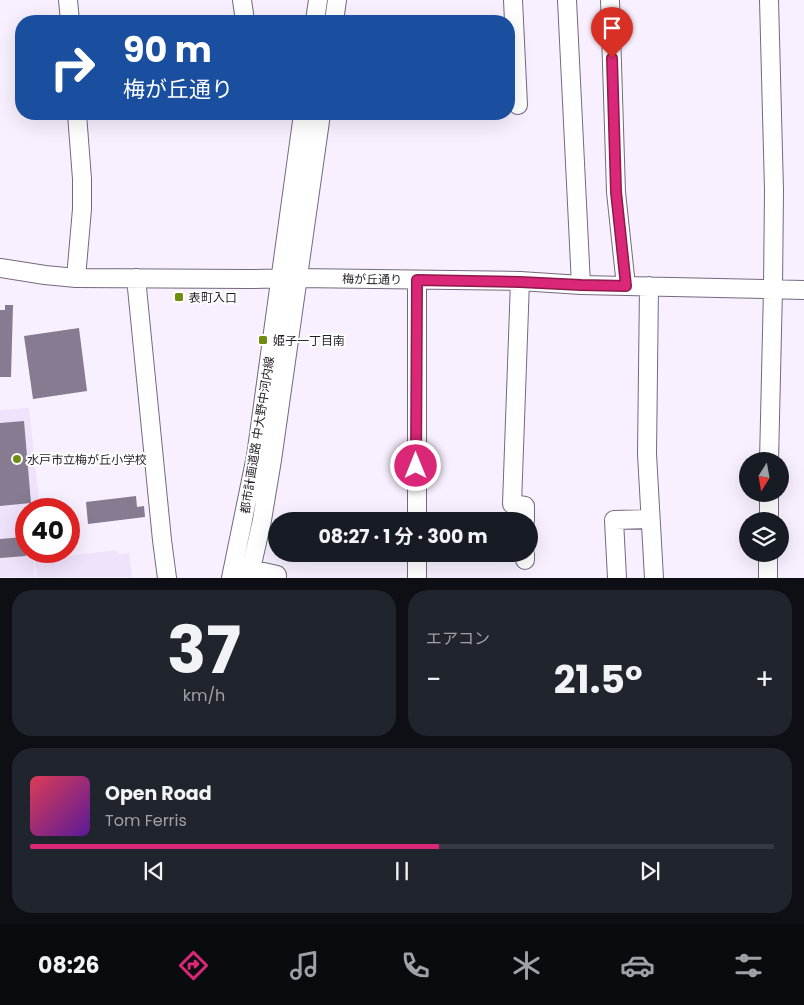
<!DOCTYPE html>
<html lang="ja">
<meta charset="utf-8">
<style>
body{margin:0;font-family:Poppins,"Noto Sans JP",sans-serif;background:#20242c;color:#f1f3f6;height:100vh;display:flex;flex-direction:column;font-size:19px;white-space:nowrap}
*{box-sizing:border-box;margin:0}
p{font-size:16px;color:#9ea1a6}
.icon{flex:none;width:28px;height:28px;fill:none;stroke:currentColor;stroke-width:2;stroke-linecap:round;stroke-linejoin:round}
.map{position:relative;height:578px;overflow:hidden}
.panel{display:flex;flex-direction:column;gap:12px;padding:12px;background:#0d0f14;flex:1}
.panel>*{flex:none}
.hud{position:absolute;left:15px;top:15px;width:500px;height:105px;border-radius:20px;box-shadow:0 5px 20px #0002;background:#1a4fa0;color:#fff;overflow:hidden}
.needle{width:32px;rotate:191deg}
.fabs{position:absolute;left:739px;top:452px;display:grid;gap:10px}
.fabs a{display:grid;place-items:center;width:50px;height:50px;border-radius:50%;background:#171b24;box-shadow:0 5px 20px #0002;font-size:25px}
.speed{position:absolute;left:15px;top:498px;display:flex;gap:10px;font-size:25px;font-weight:700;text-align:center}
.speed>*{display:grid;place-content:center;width:65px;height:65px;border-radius:50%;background:#171b24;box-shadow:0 5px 20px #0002;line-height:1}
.speed .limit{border:8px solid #d22;background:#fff;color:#111}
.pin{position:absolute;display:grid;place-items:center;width:42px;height:42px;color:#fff;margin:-51px -21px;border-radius:50% 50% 50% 0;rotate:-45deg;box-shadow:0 0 5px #0007}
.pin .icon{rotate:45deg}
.me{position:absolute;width:55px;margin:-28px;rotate:0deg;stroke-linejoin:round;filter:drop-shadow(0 0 4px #0008)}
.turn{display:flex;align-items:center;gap:18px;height:105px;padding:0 25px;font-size:22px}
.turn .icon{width:65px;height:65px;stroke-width:2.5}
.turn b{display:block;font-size:35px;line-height:42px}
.big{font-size:38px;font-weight:700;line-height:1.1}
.panel .card{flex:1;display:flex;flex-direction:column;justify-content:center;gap:8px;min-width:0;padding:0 18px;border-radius:20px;background:#20242c}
.panel .dial{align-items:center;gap:0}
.dial b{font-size:65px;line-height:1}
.song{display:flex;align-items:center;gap:15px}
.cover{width:60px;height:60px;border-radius:8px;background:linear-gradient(135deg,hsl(350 70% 55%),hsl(270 70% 35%))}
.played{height:5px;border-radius:2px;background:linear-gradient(90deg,#db2777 55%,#363941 55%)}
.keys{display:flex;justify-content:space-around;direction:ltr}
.heat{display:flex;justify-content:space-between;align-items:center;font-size:28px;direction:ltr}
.panel .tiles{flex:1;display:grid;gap:12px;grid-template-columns:1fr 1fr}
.card:last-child{grid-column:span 2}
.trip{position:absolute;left:268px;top:512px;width:270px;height:50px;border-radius:25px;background:#171b24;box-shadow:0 5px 20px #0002;font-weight:700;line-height:50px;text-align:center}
.tab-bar{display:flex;height:80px;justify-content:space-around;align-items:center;background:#090b0e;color:#9ea1a6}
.tab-bar .icon{width:35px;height:35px}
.tab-bar .active{color:#db2777}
.tab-bar b{font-size:22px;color:#f1f3f6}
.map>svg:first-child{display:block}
.built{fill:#efe3fb}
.building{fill:#867b90}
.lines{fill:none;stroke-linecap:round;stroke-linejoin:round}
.minor-casing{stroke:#74697e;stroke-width:20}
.minor{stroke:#fff;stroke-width:18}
.route-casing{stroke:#8e194d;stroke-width:12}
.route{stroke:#db2777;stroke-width:9}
.poi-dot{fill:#6e8e12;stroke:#fff;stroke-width:2}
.labels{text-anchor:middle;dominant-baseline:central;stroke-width:4;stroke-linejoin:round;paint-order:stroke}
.street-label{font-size:12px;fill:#221e26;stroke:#fff}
.poi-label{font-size:12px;fill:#221e26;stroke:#fff;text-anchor:start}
</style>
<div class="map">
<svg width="804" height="578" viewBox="0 0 804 578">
<rect width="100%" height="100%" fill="#f8f0ff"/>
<path class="built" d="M 29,408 L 40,509 L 26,509 L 26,551 L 45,551 L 46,557 L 33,558 L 35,577 L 0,577 L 0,410 Z
M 117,550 L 118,554 L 129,553 L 132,577 L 36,577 L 35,560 Z"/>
<path class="building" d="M 5,305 L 13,305 L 11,377 L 0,377 L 0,310 L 5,310 Z
M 79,328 L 87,391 L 33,399 L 24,336 Z
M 24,421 L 31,503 L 0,506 L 0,423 Z
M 136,496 L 137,507 L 144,506 L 145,517 L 88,524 L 86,502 Z
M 24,537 L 26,556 L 0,558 L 0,539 Z"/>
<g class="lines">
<defs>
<path id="minor" d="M 68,0 L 70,21
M 242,0 L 245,21
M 513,0 L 518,105
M 567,0 L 581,285
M 610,0 L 616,192 L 626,286
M 769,0 L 774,190 L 773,289 L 769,461
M 315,21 L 318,0
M 334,21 L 337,0
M 0,268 L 45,275 L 76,278 L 248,279 L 298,278 L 520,281 L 581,285 L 804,290
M 76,278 L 82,209 L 82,179 L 77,114
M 136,278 L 162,540 L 167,578
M 520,281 L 512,504 L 525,506 L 525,521
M 649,286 L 647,454 L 654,578
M 417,521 L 417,280
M 769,521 L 769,494
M 525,560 L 525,554
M 251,569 L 277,575 L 277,578
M 231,578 L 256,456 L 303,114
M 249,578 L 262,520 L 272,460 L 321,114
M 417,578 L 417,554
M 617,578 L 614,520 L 650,519
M 768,578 L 768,554"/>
</defs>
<use href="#minor" class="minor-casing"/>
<use href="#minor" class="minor"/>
</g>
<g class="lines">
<defs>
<path id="route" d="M 416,466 L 417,280 L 520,282 L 581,285 L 626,286 L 616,192 L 612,58"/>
</defs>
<use href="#route" class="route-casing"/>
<use href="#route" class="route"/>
</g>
<g class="poi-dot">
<rect x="174" y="292" width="10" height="10" rx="2.5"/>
<rect x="258" y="335" width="10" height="10" rx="2.5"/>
<circle cx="17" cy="459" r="5"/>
</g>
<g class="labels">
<g class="street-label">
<text transform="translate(372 279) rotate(1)">梅が丘通り</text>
<text transform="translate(257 435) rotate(-81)">都市計画道路 中大野中河内線</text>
</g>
<g class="poi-label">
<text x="189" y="297">表町入口</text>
<text x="273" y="340">姫子一丁目南</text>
<text x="27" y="459">水戸市立梅が丘小学校</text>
</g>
</g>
</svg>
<div class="fabs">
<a><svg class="needle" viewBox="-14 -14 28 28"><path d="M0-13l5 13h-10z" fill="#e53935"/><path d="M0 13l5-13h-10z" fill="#9ea1a6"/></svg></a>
<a><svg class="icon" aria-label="layers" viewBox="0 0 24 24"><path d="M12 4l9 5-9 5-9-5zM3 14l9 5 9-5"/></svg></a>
</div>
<div class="speed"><div class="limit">40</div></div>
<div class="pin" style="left:612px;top:58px;background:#d93025"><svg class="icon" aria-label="arrive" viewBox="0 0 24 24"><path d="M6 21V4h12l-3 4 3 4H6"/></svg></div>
<svg class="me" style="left:416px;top:466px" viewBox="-20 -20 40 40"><circle r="17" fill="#db2777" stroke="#fff" stroke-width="3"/><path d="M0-11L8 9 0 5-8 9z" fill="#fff"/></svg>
<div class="trip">08:27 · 1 分 · 300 m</div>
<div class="hud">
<div class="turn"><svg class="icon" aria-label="right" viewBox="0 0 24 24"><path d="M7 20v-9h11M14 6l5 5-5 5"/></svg><div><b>90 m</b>梅が丘通り</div></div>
</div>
</div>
<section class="panel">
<div class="tiles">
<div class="card dial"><b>37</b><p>km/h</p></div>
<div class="card"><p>エアコン</p>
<div class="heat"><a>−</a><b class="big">21.5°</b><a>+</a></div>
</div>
<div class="card">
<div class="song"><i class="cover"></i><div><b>Open Road</b><p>Tom Ferris</p></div></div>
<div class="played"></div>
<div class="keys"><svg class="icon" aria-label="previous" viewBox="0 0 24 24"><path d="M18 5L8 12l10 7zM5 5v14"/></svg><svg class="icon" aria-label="pause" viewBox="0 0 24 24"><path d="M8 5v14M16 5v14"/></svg><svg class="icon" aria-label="next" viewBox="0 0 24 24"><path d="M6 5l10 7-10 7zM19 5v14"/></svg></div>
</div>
</div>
</section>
<nav class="tab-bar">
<b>08:26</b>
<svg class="icon active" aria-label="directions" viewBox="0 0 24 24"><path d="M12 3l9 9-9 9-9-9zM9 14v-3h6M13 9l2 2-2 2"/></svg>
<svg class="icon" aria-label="music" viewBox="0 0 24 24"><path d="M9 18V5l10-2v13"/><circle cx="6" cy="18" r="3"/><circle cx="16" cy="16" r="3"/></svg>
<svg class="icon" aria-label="phone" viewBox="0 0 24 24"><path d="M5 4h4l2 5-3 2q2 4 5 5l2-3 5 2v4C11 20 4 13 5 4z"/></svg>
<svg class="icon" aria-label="climate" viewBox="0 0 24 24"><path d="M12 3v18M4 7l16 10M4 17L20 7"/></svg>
<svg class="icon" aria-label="car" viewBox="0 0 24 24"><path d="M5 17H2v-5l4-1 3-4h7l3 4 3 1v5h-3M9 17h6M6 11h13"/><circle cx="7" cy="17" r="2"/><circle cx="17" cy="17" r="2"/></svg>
<svg class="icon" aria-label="filters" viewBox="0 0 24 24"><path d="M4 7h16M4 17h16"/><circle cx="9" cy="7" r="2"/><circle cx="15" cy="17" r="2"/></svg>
</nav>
